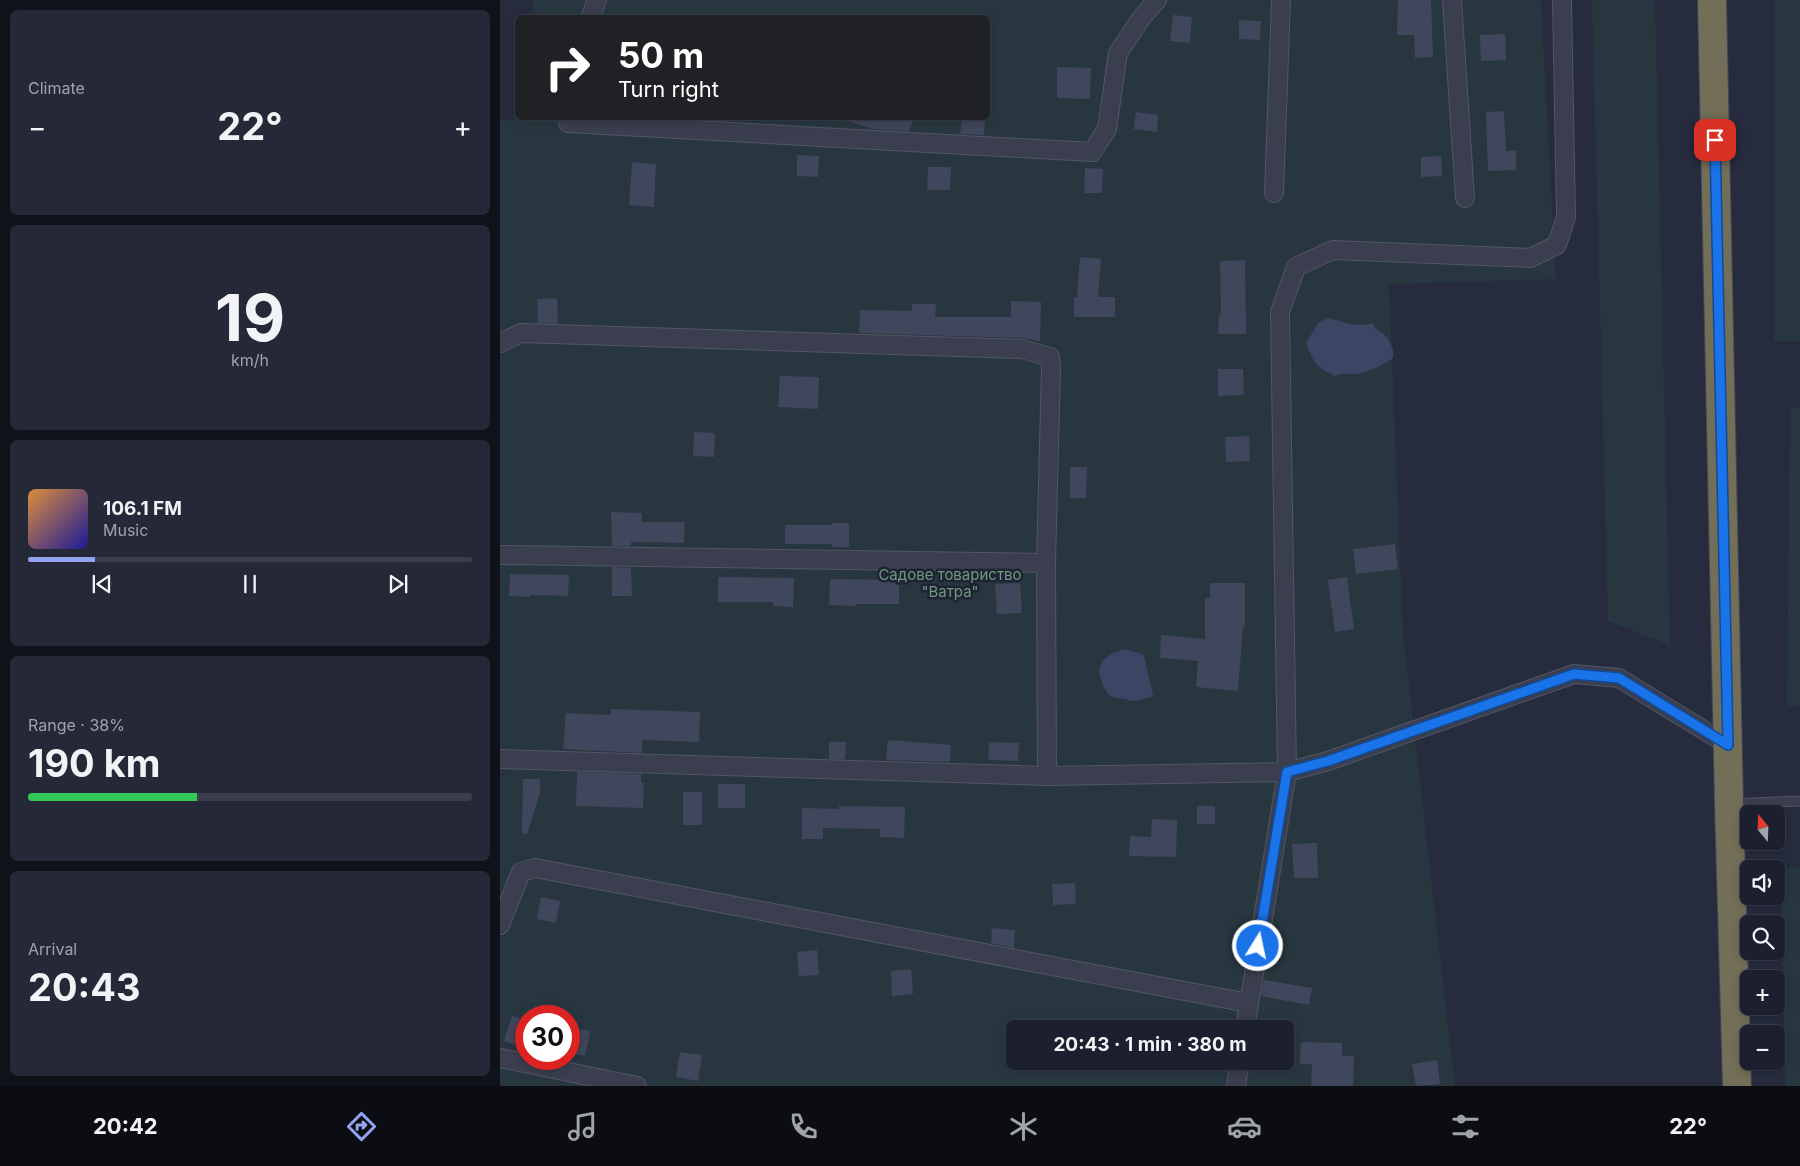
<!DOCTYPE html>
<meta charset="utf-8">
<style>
body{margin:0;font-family:Inter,sans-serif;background:#252836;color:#f1f3f6;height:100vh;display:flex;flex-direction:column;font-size:19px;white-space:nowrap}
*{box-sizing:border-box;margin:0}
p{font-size:16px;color:#a0a3aa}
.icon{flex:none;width:28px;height:28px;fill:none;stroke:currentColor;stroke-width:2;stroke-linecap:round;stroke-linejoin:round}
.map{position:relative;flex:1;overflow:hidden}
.drawer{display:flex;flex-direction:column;gap:10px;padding:10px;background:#0f1219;width:500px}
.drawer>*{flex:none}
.banner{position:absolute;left:15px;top:15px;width:475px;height:105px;border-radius:8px;box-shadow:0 2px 8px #0003,0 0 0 1px #3a3e4a;background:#202124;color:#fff;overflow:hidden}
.needle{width:32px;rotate:341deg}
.controls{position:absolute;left:1240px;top:805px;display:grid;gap:10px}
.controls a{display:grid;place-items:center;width:45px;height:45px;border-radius:8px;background:#1c202e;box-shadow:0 2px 8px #0003,0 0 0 1px #3a3e4a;font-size:25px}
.speed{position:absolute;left:15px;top:1005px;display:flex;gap:10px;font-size:25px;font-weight:700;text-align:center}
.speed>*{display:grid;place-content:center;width:65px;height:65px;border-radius:50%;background:#1c202e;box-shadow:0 2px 8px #0003,0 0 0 1px #3a3e4a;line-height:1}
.speed .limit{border:8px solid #d22;background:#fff;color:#111}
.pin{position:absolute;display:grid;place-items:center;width:42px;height:42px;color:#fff;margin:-21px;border-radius:10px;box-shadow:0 2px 8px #0006}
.me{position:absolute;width:55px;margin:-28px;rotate:10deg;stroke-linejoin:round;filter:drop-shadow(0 0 4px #0008)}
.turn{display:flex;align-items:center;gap:18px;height:105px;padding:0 20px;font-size:22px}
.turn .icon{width:65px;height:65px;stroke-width:2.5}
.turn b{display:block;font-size:35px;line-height:42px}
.big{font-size:38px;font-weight:700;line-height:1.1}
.drawer .card{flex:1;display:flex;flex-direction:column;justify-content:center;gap:8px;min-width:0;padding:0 18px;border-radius:8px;background:#252836}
.drawer .dial{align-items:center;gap:0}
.dial b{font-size:65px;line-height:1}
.song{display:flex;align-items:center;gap:15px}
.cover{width:60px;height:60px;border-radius:8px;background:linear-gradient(135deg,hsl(30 70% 55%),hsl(240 70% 35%))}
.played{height:5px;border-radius:2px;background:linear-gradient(90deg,#92a3f2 15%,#3a3e4a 15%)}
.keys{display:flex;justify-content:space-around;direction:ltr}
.heat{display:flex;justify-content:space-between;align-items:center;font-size:28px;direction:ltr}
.charge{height:8px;border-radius:4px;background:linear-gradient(90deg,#34c759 38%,#3a3e4a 0)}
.trip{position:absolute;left:506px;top:1020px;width:288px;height:50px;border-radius:8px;background:#1c202e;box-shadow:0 2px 8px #0003,0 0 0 1px #3a3e4a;font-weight:700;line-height:50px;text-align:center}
.tabs{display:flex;height:80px;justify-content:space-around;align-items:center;background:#0b0d12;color:#a0a3aa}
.tabs .icon{width:35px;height:35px}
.tabs .active{color:#92a3f2}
.tabs b{font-size:22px;color:#f1f3f6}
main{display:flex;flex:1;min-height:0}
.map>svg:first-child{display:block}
.green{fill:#28373f;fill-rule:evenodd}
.water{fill:#3d4565}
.building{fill:#40465b}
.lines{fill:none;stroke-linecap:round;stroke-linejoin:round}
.lane-casing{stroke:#525666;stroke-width:11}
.street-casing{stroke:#525666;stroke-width:20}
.highway-casing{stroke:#424656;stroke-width:30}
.lane{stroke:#3a3e4e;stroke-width:9}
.street{stroke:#3a3e4e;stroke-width:18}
.highway{stroke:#736e58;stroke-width:28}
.route-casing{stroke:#114b97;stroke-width:12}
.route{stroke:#1a73e8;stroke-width:9}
.labels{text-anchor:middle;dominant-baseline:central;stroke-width:5;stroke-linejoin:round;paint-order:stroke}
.park-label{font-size:15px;fill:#6f9881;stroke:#1f2333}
</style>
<main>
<section class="drawer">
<div class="card"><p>Climate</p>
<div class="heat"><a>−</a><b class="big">22°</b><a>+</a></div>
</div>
<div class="card dial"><b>19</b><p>km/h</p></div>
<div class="card">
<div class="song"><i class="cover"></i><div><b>106.1 FM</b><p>Music</p></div></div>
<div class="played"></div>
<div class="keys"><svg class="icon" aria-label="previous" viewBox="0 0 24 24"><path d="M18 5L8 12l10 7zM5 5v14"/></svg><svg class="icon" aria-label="pause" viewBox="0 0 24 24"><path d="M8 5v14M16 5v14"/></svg><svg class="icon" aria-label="next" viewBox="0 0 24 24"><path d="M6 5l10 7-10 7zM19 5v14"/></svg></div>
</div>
<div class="card"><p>Range · 38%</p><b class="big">190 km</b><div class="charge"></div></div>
<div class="card"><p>Arrival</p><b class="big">20:43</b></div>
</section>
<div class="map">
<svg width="1300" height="1086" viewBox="0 0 1300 1086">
<rect width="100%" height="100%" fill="#262b3e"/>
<path class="green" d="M 34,0 L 1041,0 L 1056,279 L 889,284 L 903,633 L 955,1086 L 0,1086 L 0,119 L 13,120 L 17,95 L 18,118 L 488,118 L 488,18 L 31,17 ZM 26,1016 L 69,1016 L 69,1059 L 26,1059 ZM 515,1029 L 785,1029 L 785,1061 L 515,1061 Z
M 1092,0 L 1155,0 L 1170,645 L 1108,621 Z
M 1274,0 L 1300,0 L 1300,341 L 1274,341 Z
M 1290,408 L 1300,408 L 1300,706 L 1287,706 Z
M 1300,867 L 1300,1086 L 1285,1086 L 1281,868 Z"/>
<path class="water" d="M 829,318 C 842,322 859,328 873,323 L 875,328 C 886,334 895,345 893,358 C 884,365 867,373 855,374 C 847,374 842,373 834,376 C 831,372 828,373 824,370 C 814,365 810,353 806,343 L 819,322 Z
M 625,649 L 641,654 L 644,656 L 653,696 L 641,700 L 630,701 C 625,697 618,700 611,696 C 607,693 604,688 602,683 C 594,661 607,655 625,649 Z"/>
<path class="building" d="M 898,0 L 931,0 L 933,57 L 915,58 L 914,35 L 897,35 Z
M 673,15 L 692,17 L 690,43 L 670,41 Z
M 739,20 L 761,21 L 760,40 L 739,39 Z
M 1005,34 L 1006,60 L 981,61 L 980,35 Z
M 557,67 L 591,68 L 590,99 L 557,98 Z
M 1004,111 L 1006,151 L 1016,150 L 1016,170 L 988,171 L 986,112 Z
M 636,112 L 658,115 L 657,132 L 634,129 Z
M 348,118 L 414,118 L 409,131 L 373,129 L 348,121 Z
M 462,118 L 485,118 L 484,135 L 460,134 Z
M 297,155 L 319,156 L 318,177 L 297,176 Z
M 941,156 L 942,176 L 921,177 L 921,157 Z
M 132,162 L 156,164 L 154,207 L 129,205 Z
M 428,167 L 451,167 L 450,190 L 427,190 Z
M 585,168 L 603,169 L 602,193 L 584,193 Z
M 580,257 L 601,259 L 598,297 L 615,297 L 615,317 L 574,317 L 574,297 L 577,297 Z
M 745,260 L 746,334 L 718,334 L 719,315 L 721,315 L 720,261 Z
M 57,298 L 58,324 L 38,323 L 37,299 Z
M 511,301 L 541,302 L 540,341 L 522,338 L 359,333 L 360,310 L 412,311 L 412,304 L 436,304 L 435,317 L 511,317 Z
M 718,369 L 743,369 L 744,395 L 718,396 Z
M 280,376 L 319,377 L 318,409 L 278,407 Z
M 194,432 L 215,433 L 214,457 L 193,456 Z
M 749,436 L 750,461 L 726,462 L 725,437 Z
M 570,467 L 587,467 L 586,498 L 570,498 Z
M 111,512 L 142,513 L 142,522 L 185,522 L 184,543 L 131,542 L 131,546 L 112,546 Z
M 332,523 L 349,523 L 349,547 L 332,547 L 332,544 L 285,544 L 285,525 L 332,525 Z
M 895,544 L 898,569 L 856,574 L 853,549 Z
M 112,567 L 131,568 L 132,596 L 112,596 Z
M 10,574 L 69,575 L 68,596 L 30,595 L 30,597 L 9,596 Z
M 218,577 L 294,578 L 293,607 L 273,606 L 273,602 L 218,602 Z
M 847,577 L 854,629 L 835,632 L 828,580 Z
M 330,579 L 399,580 L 399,604 L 356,604 L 356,606 L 329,605 Z
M 520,583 L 522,613 L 497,614 L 495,584 Z
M 710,583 L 745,583 L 745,627 L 743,627 L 738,691 L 696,687 L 698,661 L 660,658 L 661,635 L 705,639 L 705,598 L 710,598 Z
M 111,709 L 200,712 L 199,742 L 142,740 L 142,753 L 63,749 L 66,713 L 111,715 Z
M 388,740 L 451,745 L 450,762 L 386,760 Z
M 329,742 L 346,742 L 345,759 L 329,759 Z
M 489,742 L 519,743 L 518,761 L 488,760 Z
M 77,772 L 141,774 L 141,783 L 144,783 L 143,808 L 76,806 Z
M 23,779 L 40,779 L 40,793 L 27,834 L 22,833 Z
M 218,784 L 245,784 L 245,808 L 218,808 Z
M 183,792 L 202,792 L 202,825 L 183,825 Z
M 339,806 L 405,807 L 404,838 L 380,837 L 380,829 L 323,828 L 323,839 L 302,839 L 302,808 L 339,809 Z
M 697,806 L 715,806 L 715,824 L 697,824 Z
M 652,819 L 677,820 L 676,857 L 629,856 L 630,836 L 651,837 Z
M 817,843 L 818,878 L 794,878 L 792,844 Z
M 575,883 L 576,904 L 553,905 L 552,884 Z
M 41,897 L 60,901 L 56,923 L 37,919 Z
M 492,928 L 515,930 L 514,948 L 491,943 Z
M 317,950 L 319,975 L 299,976 L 297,952 Z
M 411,969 L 413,994 L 392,996 L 391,971 Z
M 764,980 L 812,988 L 809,1005 L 761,996 Z
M 12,1016 L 26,1020 L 26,1048 L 4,1041 Z
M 69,1027 L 90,1031 L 85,1056 L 69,1053 Z
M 801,1042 L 842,1043 L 842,1056 L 854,1056 L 853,1086 L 811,1086 L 812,1064 L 800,1064 Z
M 180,1052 L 202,1055 L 198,1081 L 176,1077 Z
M 937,1060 L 940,1084 L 916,1086 L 912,1064 Z"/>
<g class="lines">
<defs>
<path id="lane" d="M 1231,804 L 1300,801"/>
<path id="street" d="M 952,0 L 965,198
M 90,18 L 97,0
M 69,118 L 68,123 L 592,152 L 607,129 L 618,53 L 642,17 L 657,0
M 774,193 L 781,0
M 0,343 L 21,333 L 522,349 L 550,357 L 551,368 L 546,563 L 547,776
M 0,555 L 546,563
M 0,759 L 547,776 L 787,772 L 828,761 L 1074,674 L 1119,678 L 1228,745
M 0,925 L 21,872 L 35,868 L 748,1003
M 745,1029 L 787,772 L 780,312 L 796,267 L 833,250 L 1030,258 L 1057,245 L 1066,217 L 1062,0
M 0,1058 L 137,1086
M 736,1086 L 740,1061"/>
<path id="highway" d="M 1212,0 L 1229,804 L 1237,1086"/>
</defs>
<use href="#lane" class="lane-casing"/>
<use href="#street" class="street-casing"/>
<use href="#highway" class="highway-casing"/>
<use href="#lane" class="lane"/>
<use href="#street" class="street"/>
<use href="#highway" class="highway"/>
</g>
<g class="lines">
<defs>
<path id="route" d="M 758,946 L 787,772 L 828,761 L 1074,674 L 1119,678 L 1228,745 L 1215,140"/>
</defs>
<use href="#route" class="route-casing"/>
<use href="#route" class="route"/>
</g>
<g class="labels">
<g class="park-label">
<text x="450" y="574">Садове товариство<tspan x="450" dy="17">"Ватра"</tspan></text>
</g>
</g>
</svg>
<div class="controls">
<a><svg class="needle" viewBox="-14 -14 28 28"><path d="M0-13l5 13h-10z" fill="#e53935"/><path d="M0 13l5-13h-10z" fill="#a0a3aa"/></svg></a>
<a><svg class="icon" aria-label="sound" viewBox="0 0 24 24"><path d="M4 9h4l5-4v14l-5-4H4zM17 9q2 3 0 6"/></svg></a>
<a><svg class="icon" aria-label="search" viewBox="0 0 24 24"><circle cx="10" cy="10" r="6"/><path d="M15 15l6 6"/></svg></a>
<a>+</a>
<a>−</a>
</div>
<div class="speed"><div class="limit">30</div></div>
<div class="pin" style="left:1215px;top:140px;background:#d93025"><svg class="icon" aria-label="arrive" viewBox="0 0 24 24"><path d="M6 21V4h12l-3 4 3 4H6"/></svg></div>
<svg class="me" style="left:758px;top:946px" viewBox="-20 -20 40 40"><circle r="17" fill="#1a73e8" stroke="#fff" stroke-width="3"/><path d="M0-11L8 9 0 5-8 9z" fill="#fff"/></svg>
<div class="trip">20:43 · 1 min · 380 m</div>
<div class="banner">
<div class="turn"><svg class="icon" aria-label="right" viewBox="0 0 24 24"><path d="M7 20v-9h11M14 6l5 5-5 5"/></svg><div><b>50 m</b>Turn right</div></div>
</div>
</div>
</main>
<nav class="tabs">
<b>20:42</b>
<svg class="icon active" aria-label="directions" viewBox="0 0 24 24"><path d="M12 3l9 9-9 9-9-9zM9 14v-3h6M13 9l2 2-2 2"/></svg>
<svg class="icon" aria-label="music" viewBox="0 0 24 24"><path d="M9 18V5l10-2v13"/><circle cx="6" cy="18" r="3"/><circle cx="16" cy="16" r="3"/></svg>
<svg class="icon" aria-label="phone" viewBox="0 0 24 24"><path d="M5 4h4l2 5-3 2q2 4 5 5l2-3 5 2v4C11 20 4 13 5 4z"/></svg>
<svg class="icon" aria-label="climate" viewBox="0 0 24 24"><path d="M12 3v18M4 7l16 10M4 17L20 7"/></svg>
<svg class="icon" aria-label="car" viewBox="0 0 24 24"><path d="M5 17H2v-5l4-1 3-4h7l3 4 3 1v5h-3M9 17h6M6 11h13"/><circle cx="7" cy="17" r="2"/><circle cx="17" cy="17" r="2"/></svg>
<svg class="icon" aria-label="filters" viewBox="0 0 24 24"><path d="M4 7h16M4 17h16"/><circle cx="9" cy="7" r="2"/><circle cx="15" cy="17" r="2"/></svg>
<b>22°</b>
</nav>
